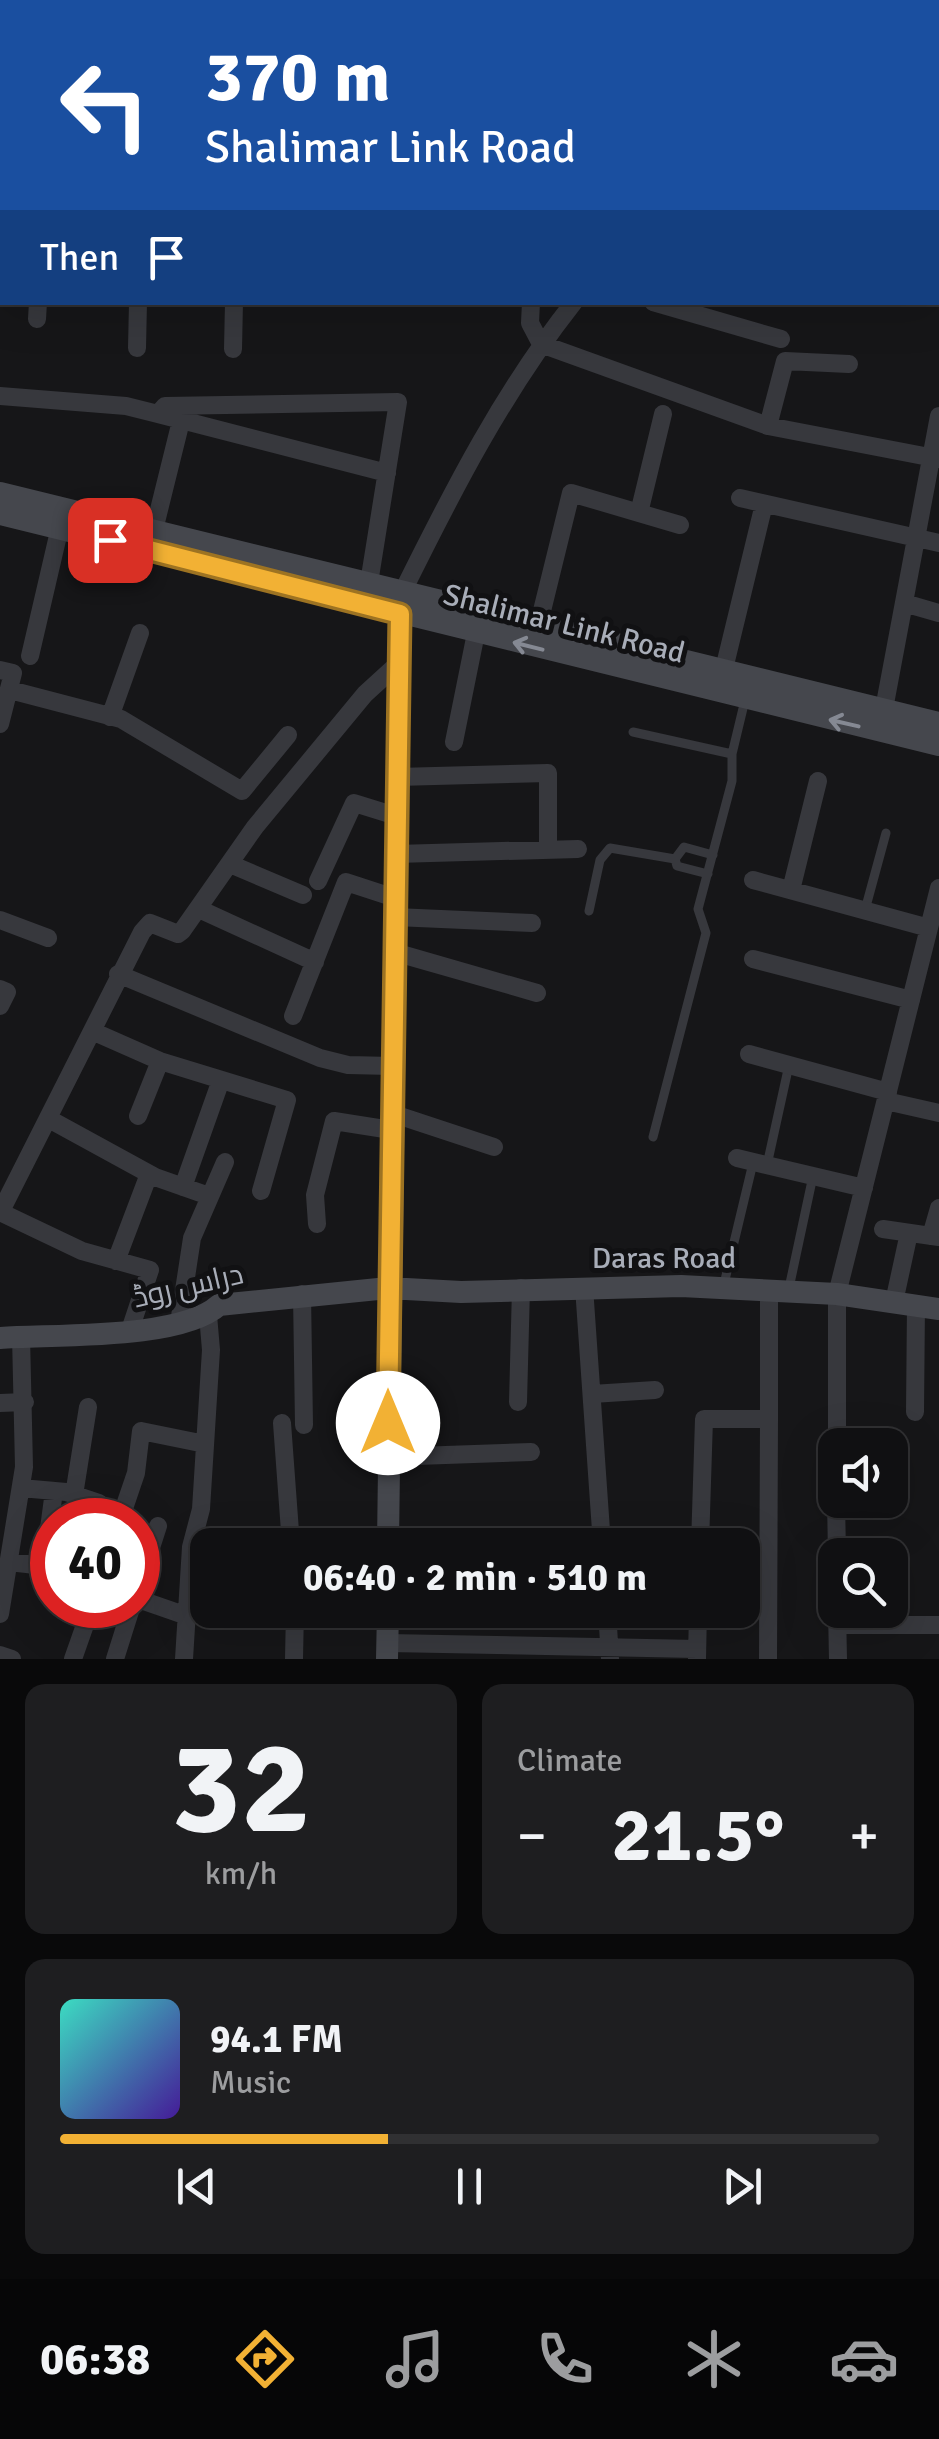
<!DOCTYPE html>
<meta charset="utf-8">
<style>
body{margin:0;font-family:Signika,Cairo,sans-serif;background:#1e1e20;color:#f1f3f6;height:100vh;display:flex;flex-direction:column;font-size:38px;white-space:nowrap}
*{box-sizing:border-box;margin:0}
p{font-size:32px;color:#9c9d9f}
.icon{flex:none;width:55px;height:55px;fill:none;stroke:currentColor;stroke-width:2;stroke-linecap:round;stroke-linejoin:round}
.map{position:relative;height:1659px;overflow:hidden}
.panel{display:flex;flex-direction:column;gap:25px;padding:25px;background:#09090a;flex:1}
.panel>*{flex:none}
.banner{position:absolute;left:0px;top:0px;width:940px;height:305px;box-shadow:0 10px 40px #0002,0 0 0 2px #303032;background:#1a4fa0;color:#fff;overflow:hidden}
.tools{position:absolute;left:818px;top:1428px;display:grid;gap:20px}
.tools a{display:grid;place-items:center;width:90px;height:90px;border-radius:20px;background:#101012;box-shadow:0 10px 40px #0002,0 0 0 2px #303032;font-size:50px}
.speed{position:absolute;left:30px;top:1498px;display:flex;gap:20px;font-size:50px;font-weight:700;text-align:center}
.speed>*{display:grid;place-content:center;width:130px;height:130px;border-radius:50%;background:#101012;box-shadow:0 10px 40px #0002,0 0 0 2px #303032;line-height:1}
.speed .limit{border:15px solid #d22;background:#fff;color:#111}
.pin{position:absolute;display:grid;place-items:center;width:85px;height:85px;color:#fff;margin:-42px;border-radius:20px;box-shadow:0 5px 15px #0006}
.me{position:absolute;width:110px;margin:-55px;rotate:0deg;stroke-linejoin:round;filter:drop-shadow(0 0 8px #0008)}
.turn{display:flex;align-items:center;gap:35px;height:210px;padding:0 40px;font-size:45px}
.turn .icon{width:130px;height:130px;stroke-width:2.5}
.turn b{display:block;font-size:70px;line-height:85px}
.then{display:flex;align-items:center;height:95px;padding:0 40px;background:#0003;gap:20px;font-size:38px}
.big{font-size:75px;font-weight:700;line-height:1.1}
.panel .tile{flex:1;display:flex;flex-direction:column;justify-content:center;gap:15px;min-width:0;padding:0 35px;border-radius:20px;background:#1e1e20}
.panel .dial{align-items:center;gap:0}
.dial b{font-size:130px;line-height:1}
.song{display:flex;align-items:center;gap:30px}
.cover{width:120px;height:120px;border-radius:15px;background:linear-gradient(135deg,hsl(170 70% 55%),hsl(260 70% 35%))}
.played{height:10px;border-radius:5px;background:linear-gradient(90deg,#f2b134 40%,#303032 40%)}
.keys{display:flex;justify-content:space-around;direction:ltr}
.heat{display:flex;justify-content:space-between;align-items:center;font-size:55px;direction:ltr}
.panel .tiles{flex:1;display:grid;gap:25px;grid-template-columns:1fr 1fr}
.tile:last-child{grid-column:span 2}
.trip{position:absolute;left:190px;top:1528px;width:570px;height:100px;border-radius:20px;background:#101012;box-shadow:0 10px 40px #0002,0 0 0 2px #303032;font-weight:700;line-height:100px;text-align:center}
.tabs{display:flex;height:160px;justify-content:space-around;align-items:center;background:#060607;color:#9c9d9f}
.tabs .icon{width:70px;height:70px}
.tabs .active{color:#f2b134}
.tabs b{font-size:45px;color:#f1f3f6}
.map>svg:first-child{display:block}
.lines{fill:none;stroke-linecap:round;stroke-linejoin:round}
.lane{stroke:#37383d;stroke-width:9}
.street{stroke:#37383d;stroke-width:18}
.secondary{stroke:#45474d;stroke-width:22}
.oneway{stroke:#858993}
.route-casing{stroke:#9d7322;stroke-width:25}
.route{stroke:#f2b134;stroke-width:18}
.labels{text-anchor:middle;dominant-baseline:central;stroke-width:10;stroke-linejoin:round;paint-order:stroke}
.street-label{font-size:30px;fill:#a8adb8;stroke:#111113}
</style>
<div class="map">
<svg width="939" height="1659" viewBox="0 0 939 1659">
<rect width="100%" height="100%" fill="#161618"/>
<g class="lines">
<path class="lane" d="M 633,732 L 732,754 L 745,700
M 675,859 L 684,847 L 713,855
M 865,910 L 886,833
M 589,911 L 600,860 L 610,848 L 675,859 L 677,866 L 708,874
M 653,1137 L 706,933 L 698,909 L 732,781 L 732,754
M 767,1165 L 789,1065
M 724,1284 L 753,1163
M 789,1288 L 813,1176"/>
<path class="street" d="M 135,2 L 135,0
M 212,2 L 212,0
M 301,2 L 301,0
M 538,2 L 538,0
M 762,2 L 763,0
M 900,2 L 901,0
M 0,69 L 2,69
M 938,72 L 939,72
M 0,134 L 2,134
M 938,189 L 939,188
M 938,213 L 939,215
M 938,286 L 939,286
M 531,302 L 530,323 L 541,344 L 768,426 L 939,459
M 653,302 L 781,339
M 37,319 L 38,302
M 137,348 L 138,302
M 233,349 L 234,302
M 0,396 L 126,406 L 158,414 L 165,406 L 398,402 L 369,583
M 158,414 L 387,473
M 768,426 L 785,361 L 849,364
M 740,498 L 939,543
M 639,513 L 663,414
M 154,530 L 181,421
M 403,591 C 453,490 503,392 574,302
M 904,603 L 939,613
M 539,623 L 571,493 L 680,525
M 30,656 L 60,527
M 724,669 L 764,504
M 0,670 L 13,673 L 0,724
M 10,690 L 121,719 L 242,791 L 288,735
M 884,709 L 939,416
M 110,717 L 140,633
M 454,742 L 476,633
M 397,777 L 548,773 L 548,850
M 396,854 L 578,849
M 230,864 L 303,895
M 753,880 L 929,928
M 318,881 L 354,803 L 396,816
M 791,890 L 818,781
M 199,909 L 315,962
M 395,917 L 532,923
M 0,920 L 48,938
M 394,952 L 537,993
M 753,959 L 911,1000
M 118,974 L 320,1058 L 348,1065 L 392,1066
M 0,989 L 7,992 L 0,1006
M 293,1016 L 346,882 L 395,898
M 92,1031 L 160,1061 L 287,1100 L 261,1191
M 749,1054 L 888,1092
M 886,1101 L 939,1113
M 391,1113 L 494,1147
M 138,1116 L 160,1061
M 49,1119 L 155,1177 L 209,1196
M 737,1158 L 864,1188
M 183,1187 L 221,1080
M 0,1212 L 82,1251 L 150,1270 L 130,1330
M 0,1213 L 142,932 L 150,923 L 178,934 L 182,931 L 255,827 L 365,694 L 399,663
M 317,1224 L 315,1195 L 334,1121 L 391,1130
M 883,1229 L 939,1237
M 931,1236 L 939,1208
M 116,1261 L 149,1174
M 584,1287 L 602,1545
M 302,1294 L 304,1425
M 894,1302 L 909,1233
M 179,1323 L 192,1238 L 225,1162
M 592,1394 L 655,1390
M 518,1402 L 521,1288
M 0,1403 L 25,1402
M 915,1412 L 916,1304
M 282,1423 L 291,1545
M 837,1445 L 837,1294 L 939,888
M 388,1457 L 531,1452
M 21,1488 L 66,1492 L 99,1503
M 74,1495 L 88,1407
M 836,1500 L 837,1555
M 120,1520 L 136,1473 L 141,1431 L 205,1444
M 388,1538 L 532,1537
M 700,1545 L 704,1419 L 769,1419 L 769,1289
M 9,1562 L 44,1566 L 54,1491
M 138,1588 L 158,1526
M 138,1599 L 187,1616
M 607,1610 L 610,1659
M 837,1610 L 838,1659
M 0,1614 L 24,1467 L 21,1336
M 837,1625 L 939,1625
M 388,1643 L 697,1649
M 0,1655 L 12,1659
M 73,1659 L 92,1605
M 115,1659 L 132,1605
M 184,1659 L 191,1547 L 201,1509 L 211,1350 L 208,1315
M 294,1659 L 295,1610
M 697,1659 L 698,1610
M 768,1659 L 769,1419"/>
<path class="secondary" d="M 0,493 L 939,723
M 0,514 L 939,745
M 0,1338 C 53,1334 180,1340 219,1305 L 388,1288 L 461,1292 L 681,1286 L 837,1294 L 939,1309
M 388,1545 L 400,614
M 387,1659 L 388,1610"/>
</g>
<defs><path id="oneway-shaft" d="M-6 0H5M1.5-3L5.5 0L1.5 3" fill="none" stroke-width="1.6" stroke-linecap="round" stroke-linejoin="round" transform="scale(2.5)"/></defs>
<g class="oneway">
<use href="#oneway-shaft" transform="translate(528 646) rotate(-166)"/>
<use href="#oneway-shaft" transform="translate(844 723) rotate(-167)"/>
</g>
<g class="lines">
<defs>
<path id="route" d="M 110,540 L 400,614 L 388,1423"/>
</defs>
<use href="#route" class="route-casing"/>
<use href="#route" class="route"/>
</g>
<g class="labels">
<g class="street-label">
<text transform="translate(564 624) rotate(14)">Shalimar Link Road</text>
<text x="664" y="1258">Daras Road</text>
<text transform="translate(188 1286) rotate(-13)">دراس روڈ</text>
</g>
</g>
</svg>
<div class="tools">
<a><svg class="icon" aria-label="sound" viewBox="0 0 24 24"><path d="M4 9h4l5-4v14l-5-4H4zM17 9q2 3 0 6"/></svg></a>
<a><svg class="icon" aria-label="search" viewBox="0 0 24 24"><circle cx="10" cy="10" r="6"/><path d="M15 15l6 6"/></svg></a>
</div>
<div class="speed"><div class="limit">40</div></div>
<div class="pin" style="left:110px;top:540px;background:#d93025"><svg class="icon" aria-label="arrive" viewBox="0 0 24 24"><path d="M6 21V4h12l-3 4 3 4H6"/></svg></div>
<svg class="me" style="left:388px;top:1423px" viewBox="-20 -20 40 40"><circle r="19" fill="#fff"/><path d="M0-13L10 11 0 6-10 11z" fill="#f2b134"/></svg>
<div class="trip">06:40 · 2 min · 510 m</div>
<div class="banner">
<div class="turn"><svg class="icon" aria-label="left" viewBox="0 0 24 24"><path d="M17 20v-9H6M10 6l-5 5 5 5"/></svg><div><b>370 m</b>Shalimar Link Road</div></div>
<div class="then">Then<svg class="icon" aria-label="arrive" viewBox="0 0 24 24"><path d="M6 21V4h12l-3 4 3 4H6"/></svg></div>
</div>
</div>
<section class="panel">
<div class="tiles">
<div class="tile dial"><b>32</b><p>km/h</p></div>
<div class="tile"><p>Climate</p>
<div class="heat"><a>−</a><b class="big">21.5°</b><a>+</a></div>
</div>
<div class="tile">
<div class="song"><i class="cover"></i><div><b>94.1 FM</b><p>Music</p></div></div>
<div class="played"></div>
<div class="keys"><svg class="icon" aria-label="previous" viewBox="0 0 24 24"><path d="M18 5L8 12l10 7zM5 5v14"/></svg><svg class="icon" aria-label="pause" viewBox="0 0 24 24"><path d="M8 5v14M16 5v14"/></svg><svg class="icon" aria-label="next" viewBox="0 0 24 24"><path d="M6 5l10 7-10 7zM19 5v14"/></svg></div>
</div>
</div>
</section>
<nav class="tabs">
<b>06:38</b>
<svg class="icon active" aria-label="directions" viewBox="0 0 24 24"><path d="M12 3l9 9-9 9-9-9zM9 14v-3h6M13 9l2 2-2 2"/></svg>
<svg class="icon" aria-label="music" viewBox="0 0 24 24"><path d="M9 18V5l10-2v13"/><circle cx="6" cy="18" r="3"/><circle cx="16" cy="16" r="3"/></svg>
<svg class="icon" aria-label="phone" viewBox="0 0 24 24"><path d="M5 4h4l2 5-3 2q2 4 5 5l2-3 5 2v4C11 20 4 13 5 4z"/></svg>
<svg class="icon" aria-label="climate" viewBox="0 0 24 24"><path d="M12 3v18M4 7l16 10M4 17L20 7"/></svg>
<svg class="icon" aria-label="car" viewBox="0 0 24 24"><path d="M5 17H2v-5l4-1 3-4h7l3 4 3 1v5h-3M9 17h6M6 11h13"/><circle cx="7" cy="17" r="2"/><circle cx="17" cy="17" r="2"/></svg>
</nav>
